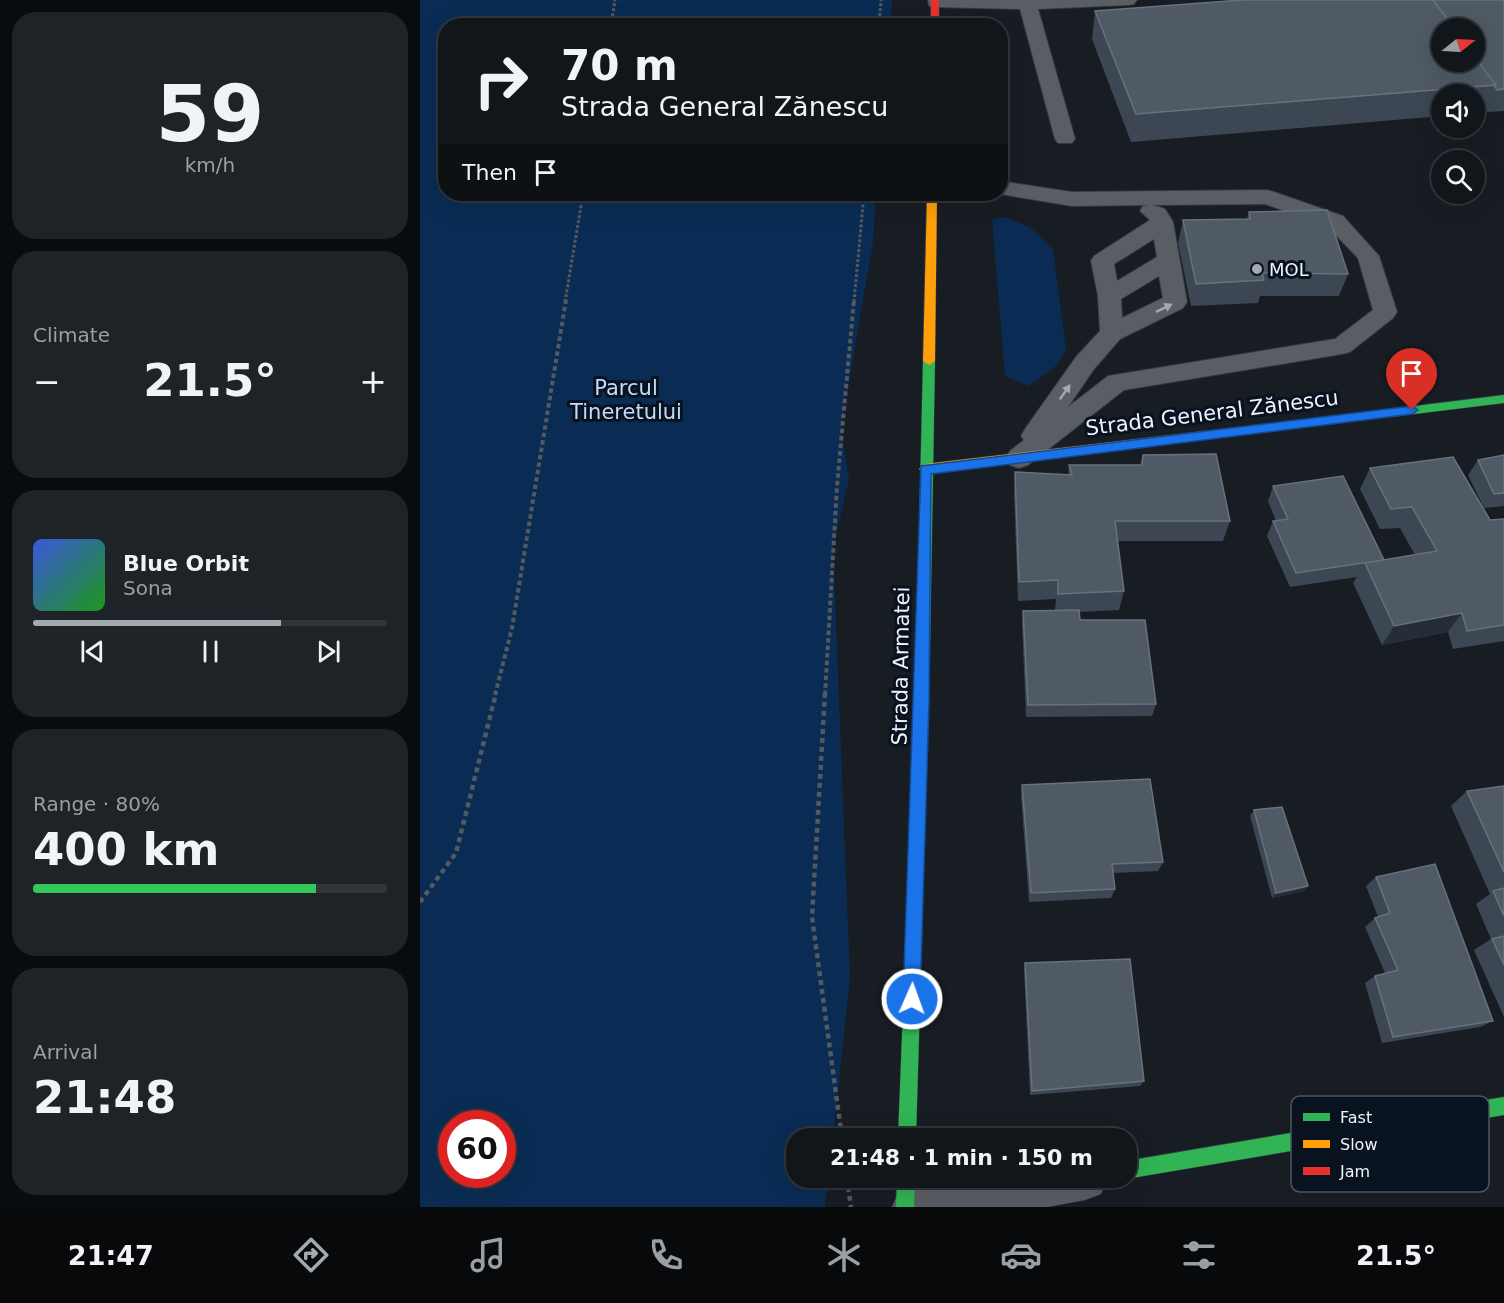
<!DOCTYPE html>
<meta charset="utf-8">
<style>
body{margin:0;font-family:"DejaVu Sans",sans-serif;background:#1e2327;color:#f1f3f6;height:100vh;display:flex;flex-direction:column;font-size:22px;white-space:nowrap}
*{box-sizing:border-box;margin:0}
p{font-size:20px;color:#9c9fa2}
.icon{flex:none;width:33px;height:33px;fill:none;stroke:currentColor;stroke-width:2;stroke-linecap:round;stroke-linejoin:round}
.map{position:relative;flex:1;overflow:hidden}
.drawer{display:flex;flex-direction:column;gap:12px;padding:12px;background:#090c0e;width:420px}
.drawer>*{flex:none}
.top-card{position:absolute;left:18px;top:18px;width:570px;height:183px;border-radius:24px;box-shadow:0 6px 24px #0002,0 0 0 2px #303539;background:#11161a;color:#f1f3f6;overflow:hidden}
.needle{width:39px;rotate:72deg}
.buttons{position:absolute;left:1011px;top:18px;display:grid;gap:12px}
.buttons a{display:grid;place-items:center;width:54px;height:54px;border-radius:50%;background:#11161a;box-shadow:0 6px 24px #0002,0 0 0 2px #303539;font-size:30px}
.speed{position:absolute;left:18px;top:1110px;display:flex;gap:12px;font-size:30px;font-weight:700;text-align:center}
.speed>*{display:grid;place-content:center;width:78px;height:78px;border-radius:50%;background:#11161a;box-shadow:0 6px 24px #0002,0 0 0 2px #303539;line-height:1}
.speed .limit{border:9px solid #d22;background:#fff;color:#111}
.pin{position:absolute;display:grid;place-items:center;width:51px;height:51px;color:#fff;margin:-62px -26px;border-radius:50% 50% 50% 0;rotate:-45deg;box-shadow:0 0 6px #0007}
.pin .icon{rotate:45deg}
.me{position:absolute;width:66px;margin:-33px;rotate:2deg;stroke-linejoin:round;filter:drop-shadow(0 0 4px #0008)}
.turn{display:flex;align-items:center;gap:21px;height:126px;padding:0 24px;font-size:27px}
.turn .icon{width:78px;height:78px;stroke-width:2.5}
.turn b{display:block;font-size:42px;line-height:51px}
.then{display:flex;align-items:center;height:57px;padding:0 24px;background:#0003;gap:12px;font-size:22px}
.big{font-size:45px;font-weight:800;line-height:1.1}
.drawer .tile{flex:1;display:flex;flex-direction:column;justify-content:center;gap:9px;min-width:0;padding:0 21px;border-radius:24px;background:#1e2327}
.drawer .dial{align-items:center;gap:0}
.dial b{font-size:78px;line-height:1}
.song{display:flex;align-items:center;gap:18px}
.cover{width:72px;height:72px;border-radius:9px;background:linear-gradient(135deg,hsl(230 70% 55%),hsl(120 70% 35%))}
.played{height:6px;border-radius:3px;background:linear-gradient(90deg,#a2a9b1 70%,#303539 70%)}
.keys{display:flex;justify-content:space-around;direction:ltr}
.heat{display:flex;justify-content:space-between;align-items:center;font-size:33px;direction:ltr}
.charge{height:9px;border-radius:4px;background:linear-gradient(90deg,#34c759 80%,#303539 0)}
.trip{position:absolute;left:366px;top:1128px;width:351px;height:60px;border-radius:24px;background:#11161a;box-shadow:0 6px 24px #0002,0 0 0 2px #303539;font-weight:800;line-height:60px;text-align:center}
.menu{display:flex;height:96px;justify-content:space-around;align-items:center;background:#07090a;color:#9c9fa2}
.menu .icon{width:42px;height:42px}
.menu .selected{color:#a2a9b1}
.menu b{font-size:27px;color:#f1f3f6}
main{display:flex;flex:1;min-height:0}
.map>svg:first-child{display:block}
.green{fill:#0a2c54;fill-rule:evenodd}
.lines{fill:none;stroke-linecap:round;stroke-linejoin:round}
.lane-casing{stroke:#363a40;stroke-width:2}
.street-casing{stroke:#363a40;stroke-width:1}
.fast-casing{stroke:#363a40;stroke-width:1}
.slow-casing{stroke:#363a40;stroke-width:1}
.jam-casing{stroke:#363a40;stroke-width:1}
.path-far2{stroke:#55595f;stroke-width:3;stroke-dasharray:3 2;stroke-linecap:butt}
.path-far1{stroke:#55595f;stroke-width:4;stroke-dasharray:4.5 3;stroke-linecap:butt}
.path{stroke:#55595f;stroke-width:4.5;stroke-dasharray:5 4;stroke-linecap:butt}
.lane{fill:#595e64;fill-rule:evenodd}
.street{fill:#595e64;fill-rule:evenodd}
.fast{fill:#30b455;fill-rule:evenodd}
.slow{fill:#ff9f0a;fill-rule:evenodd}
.jam{fill:#e5322d;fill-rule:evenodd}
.wall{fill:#3c4753}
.shaded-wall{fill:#252e38}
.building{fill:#4f5a65;stroke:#68727d;stroke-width:1.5}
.oneway{fill:#a3a9b1}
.route{fill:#1a73e8;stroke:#114b97;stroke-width:1.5}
.poi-dot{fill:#a2a9b1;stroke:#09121f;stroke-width:2}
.labels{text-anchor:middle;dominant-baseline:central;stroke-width:6;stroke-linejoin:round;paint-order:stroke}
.far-poi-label{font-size:18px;fill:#edf4fe;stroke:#09121f;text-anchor:start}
.park-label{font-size:21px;fill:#c3daf9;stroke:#09121f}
.street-label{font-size:21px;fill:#edf4fe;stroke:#09121f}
.key{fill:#09121f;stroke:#4d5662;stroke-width:1.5}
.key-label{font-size:16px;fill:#edf4fe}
</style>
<main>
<section class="drawer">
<div class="tile dial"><b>59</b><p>km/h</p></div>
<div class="tile"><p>Climate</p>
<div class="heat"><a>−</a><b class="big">21.5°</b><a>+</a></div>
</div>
<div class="tile">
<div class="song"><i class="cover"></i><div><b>Blue Orbit</b><p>Sona</p></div></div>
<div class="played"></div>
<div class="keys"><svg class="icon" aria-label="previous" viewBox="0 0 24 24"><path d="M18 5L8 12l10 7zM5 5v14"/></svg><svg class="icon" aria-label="pause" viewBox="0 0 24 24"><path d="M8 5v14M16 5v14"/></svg><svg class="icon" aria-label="next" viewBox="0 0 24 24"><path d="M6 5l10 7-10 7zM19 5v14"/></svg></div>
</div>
<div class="tile"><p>Range · 80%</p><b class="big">400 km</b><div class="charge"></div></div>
<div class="tile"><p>Arrival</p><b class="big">21:48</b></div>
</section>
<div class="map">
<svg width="1084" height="1207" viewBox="0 0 1084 1207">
<rect width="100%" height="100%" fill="#171d23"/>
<path class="green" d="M 0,0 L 472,0 L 470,25 L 26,26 L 26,194 L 456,194 L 453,242 L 421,428 L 429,479 L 413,548 L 430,977 L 413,1138 L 376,1138 L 376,1178 L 408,1178 L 405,1207 L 0,1207 ZM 32,1124 L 82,1124 L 82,1174 L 32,1174 Z
M 585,217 L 611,228 L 633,249 L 646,350 L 636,366 L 609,386 L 585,376 L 572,220 Z"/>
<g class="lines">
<defs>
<path id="lane" d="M 508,0 L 717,0 L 714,4 L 708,5 L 618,9 L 655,139 L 652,143 L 638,143 L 635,139 L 600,9 L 515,7 L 509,6 Z
M 580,181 L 652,192 L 847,190 L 854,192 L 923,216 L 959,256 L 977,312 L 973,318 L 930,352 L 922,354 L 704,390 L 608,465 L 599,468 L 590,465 L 586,458 L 590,451 L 604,440 L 601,436 L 605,429 L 656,357 L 680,331 L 678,296 L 671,261 L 674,256 L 730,220 L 720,211 L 723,206 L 729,205 L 652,206 L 580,194 ZM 845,204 L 907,226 L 938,258 L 953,310 L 915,339 L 688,376 L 648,407 L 674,369 L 700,339 L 763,308 L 767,302 L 753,222 L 745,209 L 733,205 ZM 734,239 L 737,257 L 697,281 L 694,264 ZM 739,276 L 743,298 L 702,318 L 701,299 Z"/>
<path id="street" d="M 535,1178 L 687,1178 L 681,1194 L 665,1200 L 627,1207 L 472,1207 L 479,1191 L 495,1184 Z"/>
<path id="fast" d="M 509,357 L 515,361 L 509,702 L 496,1138 L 478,1138 L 495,702 L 503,361 Z
M 1084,395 L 1084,403 L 905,425 L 899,421 L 905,417 Z
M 1084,1097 L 1084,1115 L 706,1179 L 702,1178 L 706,1178 L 706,1161 Z
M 477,1178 L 495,1178 L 494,1207 L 476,1207 Z"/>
<path id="slow" d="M 507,194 L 517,194 L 515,361 L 509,365 L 503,361 Z
M 905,417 L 911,421 L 905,425 L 505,474 L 499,469 L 505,464 Z"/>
<path id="jam" d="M 511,0 L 519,0 L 519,26 L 511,26 Z"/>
</defs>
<use href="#lane" class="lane-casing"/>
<use href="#street" class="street-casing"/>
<use href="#fast" class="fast-casing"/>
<use href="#slow" class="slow-casing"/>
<use href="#jam" class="jam-casing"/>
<path class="path-far2" d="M 191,26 L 195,0
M 459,26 L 461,0
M 145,302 L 163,194
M 434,302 L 444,194"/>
<path class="path-far1" d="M 75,695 L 92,628 L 146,300
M 405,695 L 417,486 L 434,300"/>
<path class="path" d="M 405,693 L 392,917 L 422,1138
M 0,902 L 36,853 L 76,693
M 427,1178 L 431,1207"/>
<use href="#lane" class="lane"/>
<use href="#street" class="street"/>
<use href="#fast" class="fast"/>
<use href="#slow" class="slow"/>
<use href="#jam" class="jam"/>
</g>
<path class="wall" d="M 1084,0 L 1084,111 L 1067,112 L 1065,110 L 1063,113 L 1054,113 L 1054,94 L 1022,94 L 1022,116 L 711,142 L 672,39 L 675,11 Z
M 829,212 L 928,274 L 919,296 L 840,296 L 838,303 L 771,306 L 758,243 L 763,220 L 827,219 Z
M 723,455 L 810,521 L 803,541 L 698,541 L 704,591 L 699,610 L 659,612 L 660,620 L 736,704 L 732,716 L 606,717 L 602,624 L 603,611 L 635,610 L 636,599 L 598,601 L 594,493 L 595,472 L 648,475 L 649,465 L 720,465 Z
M 1084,455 L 1084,506 L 1064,508 L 1048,475 L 1058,460 Z
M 950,468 L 1070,520 L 1084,519 L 1084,641 L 1033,649 L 1028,632 L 962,645 L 933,583 L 937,577 L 870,587 L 847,536 L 853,521 L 856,521 L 848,501 L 853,486 L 964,560 L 995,555 L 980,528 L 960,529 L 940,489 Z
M 602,785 L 743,862 L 738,871 L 693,873 L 695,889 L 691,898 L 609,902 L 601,796 Z
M 1084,786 L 1084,1017 L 1054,950 L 1071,939 L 1056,904 L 1070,894 L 1031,806 L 1047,791 Z
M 834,810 L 888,886 L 884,891 L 852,898 L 830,816 Z
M 956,877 L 1073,1021 L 1060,1027 L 962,1043 L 945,983 L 955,976 L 965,973 L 945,927 L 955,918 L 958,917 L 946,886 Z
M 605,963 L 724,1081 L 720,1086 L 610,1095 L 604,970 Z"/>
<path class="shaded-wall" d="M 1042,613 L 1028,632 L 962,645 L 974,626 Z
M 888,886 L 884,891 L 852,898 L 856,893 Z"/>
<path class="building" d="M 822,0 L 1013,0 L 1034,28 L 1022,28 L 1022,62 L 1054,62 L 1054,56 L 1076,85 L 716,114 L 675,11 Z
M 1013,0 L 1084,0 L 1084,89 L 1077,90 L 1075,87 L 1076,85 L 1054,56 L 1054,28 L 1034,28 Z
M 907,210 L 928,274 L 842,273 L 844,280 L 776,284 L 763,220 L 830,219 L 829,212 Z
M 796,454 L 810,521 L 695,521 L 704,591 L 638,594 L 638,580 L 599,582 L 595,472 L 652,475 L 649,465 L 722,465 L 723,455 Z
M 1084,455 L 1084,493 L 1074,494 L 1058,460 Z
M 1033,457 L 1070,520 L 1084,519 L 1084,625 L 1047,631 L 1042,613 L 974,626 L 945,563 L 1017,551 L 992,507 L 971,509 L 950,468 Z
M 923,476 L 964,560 L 876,573 L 853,521 L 868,519 L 853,486 Z
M 659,610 L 660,620 L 725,620 L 736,704 L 608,705 L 603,611 Z
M 730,779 L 743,862 L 692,864 L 695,889 L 611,893 L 602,785 Z
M 1084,786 L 1084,872 L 1047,791 Z
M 862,807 L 888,886 L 856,893 L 834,810 Z
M 1015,864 L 1073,1021 L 973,1037 L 955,976 L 978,970 L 955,918 L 970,913 L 956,877 Z
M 1084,888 L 1084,916 L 1073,891 Z
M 1084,936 L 1084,965 L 1072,939 Z
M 710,959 L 724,1081 L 612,1091 L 605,963 Z"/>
<defs><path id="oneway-solid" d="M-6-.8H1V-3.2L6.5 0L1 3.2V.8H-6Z" transform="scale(1.5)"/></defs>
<g class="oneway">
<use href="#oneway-solid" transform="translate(744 308) rotate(-26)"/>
<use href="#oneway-solid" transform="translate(645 392) rotate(-55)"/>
</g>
<path class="route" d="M 992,406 L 998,410 L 992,414 L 511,474 L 509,702 L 500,999 L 498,1005 L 492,1007 L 486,1005 L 483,999 L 501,466 Z"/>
<circle class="poi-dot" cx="837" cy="269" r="6"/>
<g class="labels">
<g class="far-poi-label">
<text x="849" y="269">MOL</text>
</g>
<g class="park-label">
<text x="206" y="388">Parcul<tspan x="206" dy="24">Tineretului</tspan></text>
</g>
<g class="street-label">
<text transform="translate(792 413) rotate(-7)">Strada General Zănescu</text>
<text transform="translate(481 666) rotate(-89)">Strada Armatei</text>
</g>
</g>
<rect x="871" y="1096" width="198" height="96" rx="9" class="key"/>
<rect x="883" y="1113" width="27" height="8" fill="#30b455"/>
<rect x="883" y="1140" width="27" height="8" fill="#ff9f0a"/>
<rect x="883" y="1167" width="27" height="8" fill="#e5322d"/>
<g class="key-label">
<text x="920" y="1123">Fast</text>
<text x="920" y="1150">Slow</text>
<text x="920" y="1177">Jam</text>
</g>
</svg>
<div class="buttons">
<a><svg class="needle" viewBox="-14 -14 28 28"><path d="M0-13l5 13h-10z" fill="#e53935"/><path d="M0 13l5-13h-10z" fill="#9c9fa2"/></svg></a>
<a><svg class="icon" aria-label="sound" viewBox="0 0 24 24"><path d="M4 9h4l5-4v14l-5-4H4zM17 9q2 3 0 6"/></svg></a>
<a><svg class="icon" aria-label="search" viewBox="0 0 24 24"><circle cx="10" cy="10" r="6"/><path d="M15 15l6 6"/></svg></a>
</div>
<div class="speed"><div class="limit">60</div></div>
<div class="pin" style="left:992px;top:410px;background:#d93025"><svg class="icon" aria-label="arrive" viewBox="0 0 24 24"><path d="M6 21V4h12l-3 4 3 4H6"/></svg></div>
<svg class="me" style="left:492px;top:999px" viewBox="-20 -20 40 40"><circle r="17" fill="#1a73e8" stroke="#fff" stroke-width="3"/><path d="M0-11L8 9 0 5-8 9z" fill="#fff"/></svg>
<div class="trip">21:48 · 1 min · 150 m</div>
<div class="top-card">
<div class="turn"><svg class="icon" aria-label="right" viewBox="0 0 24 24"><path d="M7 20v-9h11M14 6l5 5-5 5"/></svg><div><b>70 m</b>Strada General Zănescu</div></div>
<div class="then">Then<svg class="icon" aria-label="arrive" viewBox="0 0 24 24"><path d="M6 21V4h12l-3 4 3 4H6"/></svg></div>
</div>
</div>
</main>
<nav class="menu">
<b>21:47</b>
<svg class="icon selected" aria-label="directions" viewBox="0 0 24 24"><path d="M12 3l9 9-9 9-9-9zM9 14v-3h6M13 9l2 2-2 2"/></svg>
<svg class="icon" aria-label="music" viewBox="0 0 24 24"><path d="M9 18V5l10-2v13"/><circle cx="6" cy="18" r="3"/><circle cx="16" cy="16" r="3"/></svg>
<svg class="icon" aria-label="phone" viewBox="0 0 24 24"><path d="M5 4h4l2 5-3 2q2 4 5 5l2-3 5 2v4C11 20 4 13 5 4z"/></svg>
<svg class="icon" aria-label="climate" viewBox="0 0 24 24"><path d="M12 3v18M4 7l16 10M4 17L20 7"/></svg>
<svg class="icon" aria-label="car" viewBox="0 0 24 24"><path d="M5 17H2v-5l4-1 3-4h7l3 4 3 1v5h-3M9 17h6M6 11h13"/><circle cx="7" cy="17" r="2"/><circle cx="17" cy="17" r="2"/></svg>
<svg class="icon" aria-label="filters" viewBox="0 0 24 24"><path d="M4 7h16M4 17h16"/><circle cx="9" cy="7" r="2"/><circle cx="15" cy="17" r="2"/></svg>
<b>21.5°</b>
</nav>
